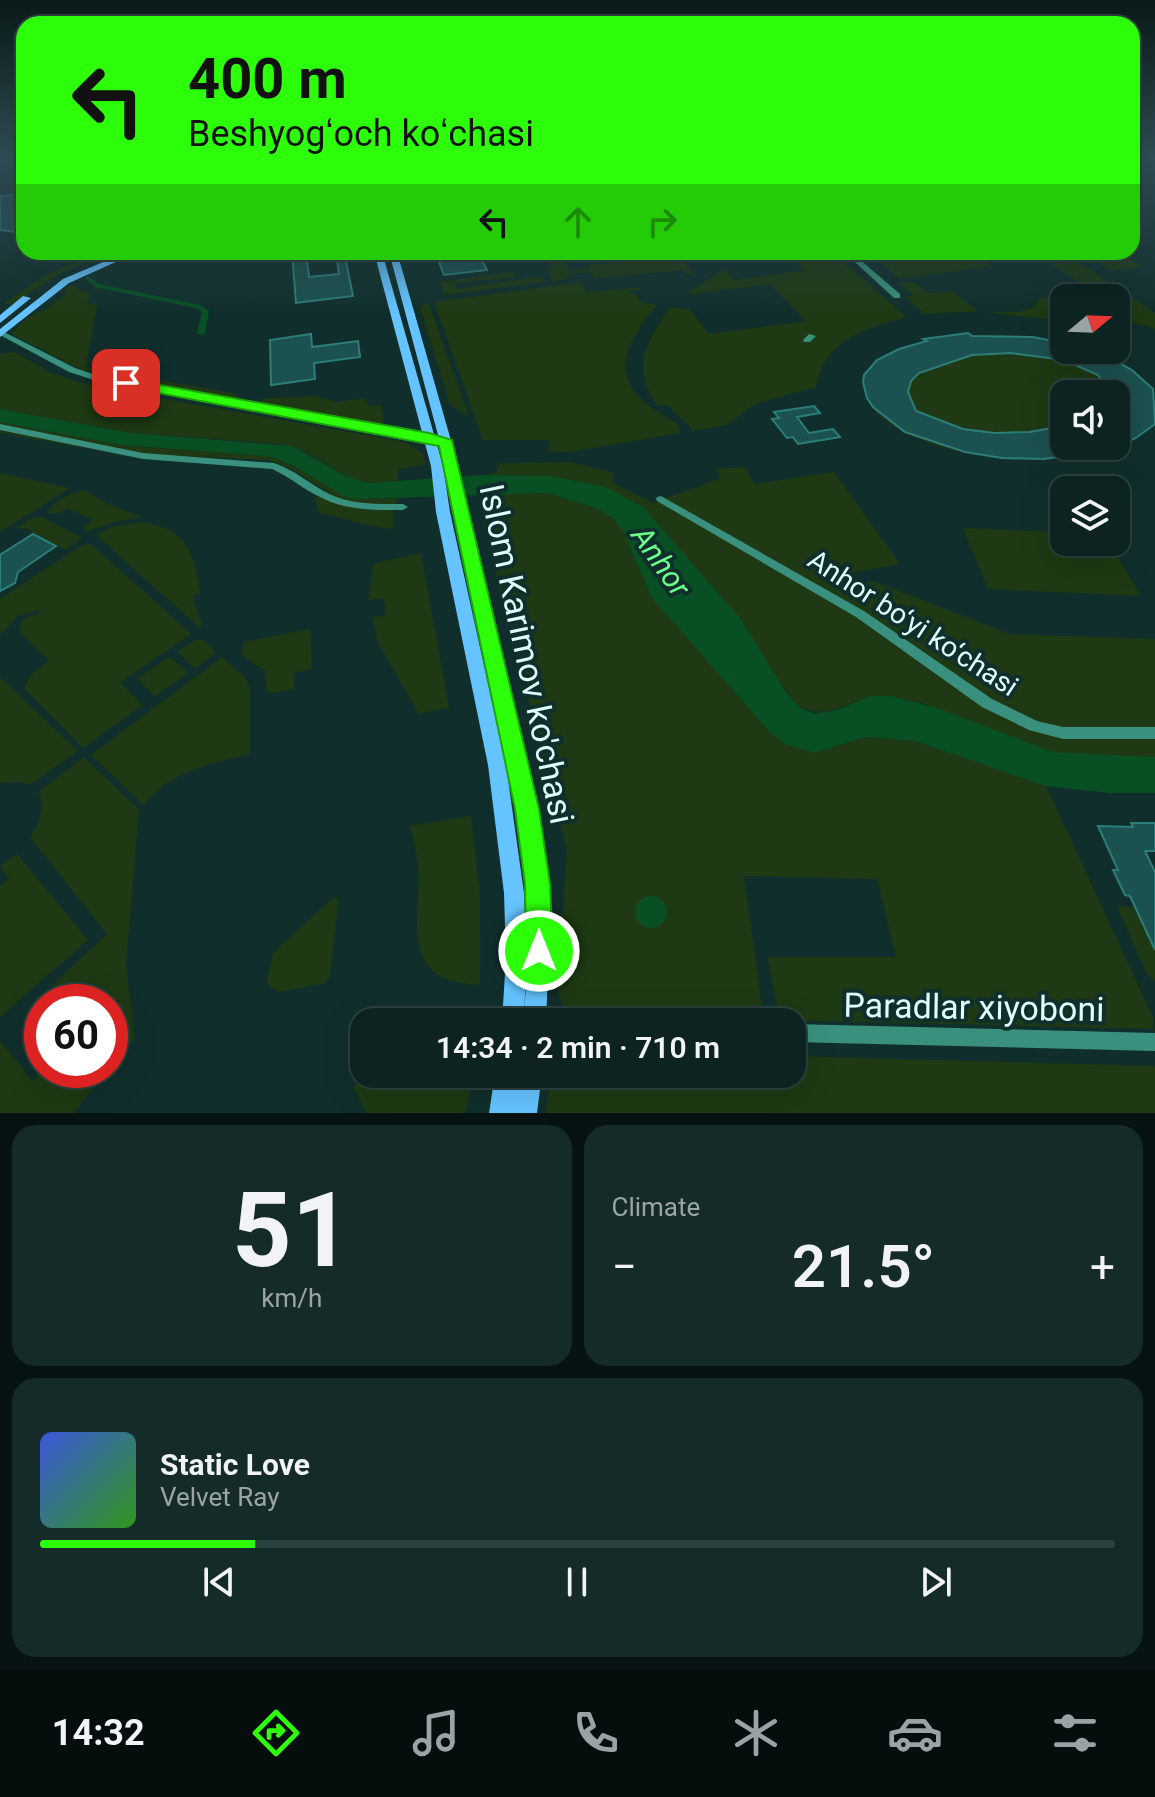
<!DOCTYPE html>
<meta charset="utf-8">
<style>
body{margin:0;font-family:Roboto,sans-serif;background:#152b2a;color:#f1f3f6;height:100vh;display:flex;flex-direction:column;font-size:30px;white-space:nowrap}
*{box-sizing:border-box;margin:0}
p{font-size:26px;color:#9aa4a5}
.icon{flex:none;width:44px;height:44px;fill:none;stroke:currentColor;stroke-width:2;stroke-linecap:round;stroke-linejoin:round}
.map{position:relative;height:1113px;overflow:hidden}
.drawer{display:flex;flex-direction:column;gap:12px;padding:12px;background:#071312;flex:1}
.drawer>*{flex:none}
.top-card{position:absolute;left:16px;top:16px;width:1124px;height:244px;border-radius:24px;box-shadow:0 8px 32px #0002,0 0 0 2px #2c403f;background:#2dff0a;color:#111;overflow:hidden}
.needle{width:52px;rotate:71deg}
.controls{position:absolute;left:1050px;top:284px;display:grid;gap:16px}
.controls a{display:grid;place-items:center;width:80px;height:80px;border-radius:16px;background:#0c2321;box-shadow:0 8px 32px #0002,0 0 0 2px #2c403f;font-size:40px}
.speed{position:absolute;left:24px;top:984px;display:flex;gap:16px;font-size:40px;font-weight:700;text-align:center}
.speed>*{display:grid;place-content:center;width:104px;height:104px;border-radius:50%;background:#0c2321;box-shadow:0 8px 32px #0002,0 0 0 2px #2c403f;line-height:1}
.speed .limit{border:12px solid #d22;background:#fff;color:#111}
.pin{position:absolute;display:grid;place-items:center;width:68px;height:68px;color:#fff;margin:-34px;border-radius:16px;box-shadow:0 4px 12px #0006}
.me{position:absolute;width:88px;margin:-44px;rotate:0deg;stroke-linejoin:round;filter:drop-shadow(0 0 6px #0008)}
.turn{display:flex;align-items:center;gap:28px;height:168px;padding:0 40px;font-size:36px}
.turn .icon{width:104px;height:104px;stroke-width:2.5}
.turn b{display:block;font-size:56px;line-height:68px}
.lanes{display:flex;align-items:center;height:76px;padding:0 40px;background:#0003;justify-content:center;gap:40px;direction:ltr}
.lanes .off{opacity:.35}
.big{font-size:60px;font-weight:600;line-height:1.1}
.drawer .card{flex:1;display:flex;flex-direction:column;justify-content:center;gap:12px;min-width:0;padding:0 28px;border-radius:24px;background:#152b2a}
.drawer .dial{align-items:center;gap:0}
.dial b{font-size:104px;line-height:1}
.song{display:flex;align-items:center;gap:24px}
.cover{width:96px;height:96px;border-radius:12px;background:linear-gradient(135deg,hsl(230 70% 55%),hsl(110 70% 35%))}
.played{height:8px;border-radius:4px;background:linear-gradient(90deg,#2dff0a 20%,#2c403f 20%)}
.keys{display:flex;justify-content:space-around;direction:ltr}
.heat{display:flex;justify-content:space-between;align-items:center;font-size:44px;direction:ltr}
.drawer .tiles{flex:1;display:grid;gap:12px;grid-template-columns:1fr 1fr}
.card:last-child{grid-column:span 2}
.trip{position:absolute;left:350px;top:1008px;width:456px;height:80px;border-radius:24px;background:#0c2321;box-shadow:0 8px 32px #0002,0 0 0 2px #2c403f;font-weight:600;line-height:80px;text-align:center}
.dock{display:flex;height:128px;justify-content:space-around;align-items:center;background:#050e0d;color:#9aa4a5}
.dock .icon{width:56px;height:56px}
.dock .selected{color:#2dff0a}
.dock b{font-size:36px;color:#f1f3f6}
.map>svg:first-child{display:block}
.green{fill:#1e3913;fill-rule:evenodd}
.water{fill:#085024}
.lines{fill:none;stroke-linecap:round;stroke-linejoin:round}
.canal{fill:#085024;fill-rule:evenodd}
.building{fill:#1b514f;stroke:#2c7e7a;stroke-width:2}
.minor{fill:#39907e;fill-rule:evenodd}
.major{fill:#65c4ff;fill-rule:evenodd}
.route{fill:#2dff0a;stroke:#1da606;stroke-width:2}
.labels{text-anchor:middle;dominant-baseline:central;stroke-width:8;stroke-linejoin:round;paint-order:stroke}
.street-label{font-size:28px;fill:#defffb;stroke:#102f2c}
.water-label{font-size:30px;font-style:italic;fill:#6cff8c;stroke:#102f2c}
.near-street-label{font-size:34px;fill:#defffb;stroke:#102f2c}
</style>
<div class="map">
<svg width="1155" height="1113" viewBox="0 0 1155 1113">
<rect width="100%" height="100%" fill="#102f2c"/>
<path class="green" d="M 101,252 L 112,252 L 61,273 L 10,305 L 4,303 L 46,275 Z
M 544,252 L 562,252 L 570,271 L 586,268 L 589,273 L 573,273 L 563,280 L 552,281 L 550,273 L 545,270 L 552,269 Z
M 787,252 L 832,252 L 907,317 C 865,328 824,340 816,387 L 755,404 L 727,425 L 693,431 C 686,420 676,416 668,405 L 657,405 C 630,365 646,344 670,307 L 690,310 L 709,334 L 806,321 L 770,284 L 694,294 L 688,292 L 725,269 L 735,280 L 806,270 Z
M 868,252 L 971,252 L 991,266 L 900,279 Z
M 1082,252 L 1119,252 L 1143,267 L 1111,271 Z
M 680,256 L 694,274 L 686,275 L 682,270 L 594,279 L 586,265 Z
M 1076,261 L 1155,313 L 1155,329 L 1116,317 L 1116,298 L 1088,298 L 1083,293 L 1091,290 L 1053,264 Z
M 511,272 L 517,277 L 454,283 L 457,289 L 542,276 L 545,282 L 444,295 L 440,282 Z
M 581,282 L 587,292 L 641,287 L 642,289 L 629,292 L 636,294 L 641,302 L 657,305 C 612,358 613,391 677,423 L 680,433 L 570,452 L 548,451 L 550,440 L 483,440 L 434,302 Z
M 913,282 L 929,293 L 952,291 L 977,311 L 924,314 L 905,297 L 913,295 L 898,283 Z
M 70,285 L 90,293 L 87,305 L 97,304 L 86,367 L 238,394 L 235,398 L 82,370 L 11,334 C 20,325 31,311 44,311 L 66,294 L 63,292 Z
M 1082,293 L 1086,298 L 1064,298 L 1062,311 L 1064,321 L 985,312 L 1017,312 L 1034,307 L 1040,298 Z
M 428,302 L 469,416 L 450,405 L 420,307 Z
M 968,333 L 972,336 C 1004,335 1033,337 1064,343 L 1064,350 C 1101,350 1128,361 1153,389 L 1155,424 C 1099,475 968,466 904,432 C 836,395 862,355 926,342 L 923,339 ZM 1064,394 L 1116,394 L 1116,446 L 1064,446 Z
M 15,352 L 49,372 L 92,386 L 405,442 L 422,453 L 426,464 L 398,469 L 398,482 L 368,483 L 353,479 L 300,449 L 282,444 L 131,433 L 0,409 L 0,354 Z
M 314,396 L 337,402 L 366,398 L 368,406 L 381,405 L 384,424 L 260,405 L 261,399 Z
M 0,422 L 121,445 L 269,456 L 366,499 L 398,498 L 393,509 L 394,529 C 367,527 346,518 319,513 L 314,499 L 326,491 L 289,468 L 268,460 L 114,453 L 0,433 Z
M 570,462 L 615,473 L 611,482 L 653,503 L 721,478 L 716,469 L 744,467 L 755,484 L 834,472 L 900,564 L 818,579 L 876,582 L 1010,634 L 1155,639 L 1155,757 C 1123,756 1080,759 1050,751 C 997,737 949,706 893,697 C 857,691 836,723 799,707 L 643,507 C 593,476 540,476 483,475 L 497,472 L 497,467 L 501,463 Z
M 0,473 L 70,488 L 0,532 Z
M 85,490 L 107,504 L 143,517 L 118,521 L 86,532 L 84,526 L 93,520 L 68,508 L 57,514 L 47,513 C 54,501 72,492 85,490 Z
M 489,493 L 547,493 L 595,508 L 613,518 L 623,530 L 652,598 L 814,753 L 866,737 L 915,741 L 1046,786 L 1153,1017 L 1153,1029 L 779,1020 L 768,957 L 896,957 L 877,879 L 744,876 L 763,1014 L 596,1011 L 563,1005 L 557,990 L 567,850 L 483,523 L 489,503 Z
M 42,517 L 82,538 L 65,550 L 27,529 L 16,528 L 32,518 Z
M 139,522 C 185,525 196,555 200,594 L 194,595 L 194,604 L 203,625 L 199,627 L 98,537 L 98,534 L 112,527 Z
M 963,528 L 1064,532 L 1064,542 L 1109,542 L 1141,596 L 988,589 Z
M 91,544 L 191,634 L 120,683 L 143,705 L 83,748 L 24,688 L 30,676 L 49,661 L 20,632 L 19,625 L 25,618 L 39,613 L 40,609 L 18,616 L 0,635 L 0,599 L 82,545 Z
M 421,553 L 449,707 L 419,714 L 378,643 L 372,618 L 386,615 L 384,598 L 369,600 L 372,566 L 376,563 Z
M 310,629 L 312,669 L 294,673 L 294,689 L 267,694 L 265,671 L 242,655 L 244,642 Z
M 195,640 L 204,640 L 216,653 L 195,668 L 177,652 Z
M 169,657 L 188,673 L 155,696 L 137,679 Z
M 222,657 L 245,677 L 250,689 L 250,754 C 211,763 167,772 144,806 L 91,755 Z
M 0,677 L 78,751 L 30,785 L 20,782 L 0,783 Z
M 84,757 L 139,810 L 126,966 L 135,1038 L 110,1068 L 110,1002 L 69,1002 L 53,985 L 107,934 L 30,837 C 39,822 47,808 38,792 Z
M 471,816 L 480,893 L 480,985 C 394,980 423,920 418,863 C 416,851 413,838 410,826 Z
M 17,854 L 88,940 L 0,1017 L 0,886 L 9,879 L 0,866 Z
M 339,898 L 330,975 L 326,983 L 279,992 L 267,984 L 267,979 L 273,953 L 332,899 Z
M 1117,906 L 1134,907 L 1150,941 L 1155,942 L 1155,982 L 1146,972 Z
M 434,1008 L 483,1013 L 481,1022 L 426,1022 Z
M 0,1040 L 32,1081 L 43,1070 L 109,1070 L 73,1113 L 0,1113 Z
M 792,1056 L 1155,1066 L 1155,1113 L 546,1113 L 551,1074 L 792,1074 Z
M 372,1074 L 473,1074 L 467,1109 L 463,1113 L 367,1113 L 353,1087 Z"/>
<path class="water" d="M 0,409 L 131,433 L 292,446 L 346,476 L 368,483 L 483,475 L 550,476 L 606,487 L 643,507 L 740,618 L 784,689 L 799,707 L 815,714 L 840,709 L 871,696 L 891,696 L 940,709 L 1053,752 L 1155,757 L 1155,793 L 1109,793 L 1046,786 L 915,741 L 866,737 L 814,753 L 785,744 L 770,732 L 652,598 L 623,531 L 613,518 L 595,508 L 547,493 L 356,499 L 344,496 L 294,466 L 269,456 L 121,445 L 0,422 Z
M635 912a16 16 0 1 1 32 0a16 16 0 1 1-32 0Z"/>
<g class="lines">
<path class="canal" d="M 88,276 L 99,284 L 200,305 L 209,311 L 205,333 L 201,335 L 197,333 L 202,312 L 196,308 L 95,287 L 85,278 Z"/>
</g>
<path class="building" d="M 24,194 L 24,233 L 0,230 L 0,196 Z
M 292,252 L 306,252 L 309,277 L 339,274 L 336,252 L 344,252 L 353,296 L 296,303 Z
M 435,252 L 478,252 L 487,270 L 444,275 Z
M 968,333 L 972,336 L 1033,337 L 1064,343 L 1064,350 L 1091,350 L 1103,354 L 1132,370 L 1153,389 L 1155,424 L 1136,438 L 1116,447 L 1116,394 L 1112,394 L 1098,375 L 1064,360 L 1011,353 L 972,355 L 919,373 L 911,381 L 908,392 L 916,411 L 963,429 L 994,433 L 1029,432 L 1064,426 L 1064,446 L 1109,446 L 1109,450 L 1044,459 L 1002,458 L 965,452 L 905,432 L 873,407 L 867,398 L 863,382 L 864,375 L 877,360 L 899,349 L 927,341 L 923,339 Z
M 311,334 L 312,347 L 358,341 L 360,357 L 314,363 L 315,379 L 271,385 L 270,340 Z
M 814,406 L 820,413 L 797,417 L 809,433 L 833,429 L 840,437 L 798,444 L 793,437 L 787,438 L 772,419 L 779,418 L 774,412 Z
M 33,534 L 56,546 L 18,572 L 15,583 L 0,591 L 0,555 Z
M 1131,823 L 1155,823 L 1155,851 L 1145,851 L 1155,872 L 1155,950 L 1130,896 L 1125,895 L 1113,870 L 1118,870 L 1098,826 L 1133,827 Z"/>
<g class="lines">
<path class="minor" d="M 844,252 L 851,252 L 900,294 L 900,298 L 894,298 Z
M 0,330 L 75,368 L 99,376 L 429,435 L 452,444 L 447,447 L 427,440 L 94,380 L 69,372 L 0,335 Z
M 809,334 L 816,336 L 810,342 L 804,342 L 803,340 Z
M 0,424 L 143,453 L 274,463 C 295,470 310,484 329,494 C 352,505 378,504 403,504 L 408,507 L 403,510 C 376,510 347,511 322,498 C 304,490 290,477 272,469 L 143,459 L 0,430 Z
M 661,496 L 864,611 L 992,699 L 1037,721 L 1063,727 L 1155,727 L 1155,739 L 1063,739 L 1029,730 L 982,707 L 856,617 L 657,501 L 656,499 L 657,497 Z
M 792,1024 L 1155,1033 L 1155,1051 L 792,1042 Z"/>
<path class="major" d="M 127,252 L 138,252 L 69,283 L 0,337 L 0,329 L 63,279 Z
M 374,252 L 382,252 L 443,466 L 450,512 L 506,765 L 524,893 L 527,957 L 524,1014 L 530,927 L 523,845 L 452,510 L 446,465 L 389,252 L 397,252 L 458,465 L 466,510 L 543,845 L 550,927 L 546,1022 L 502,1022 L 506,957 L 504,893 L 488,765 L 436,512 L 431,466 Z
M 23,296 L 31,298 L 0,323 L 0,315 Z
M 495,1074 L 542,1074 L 537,1113 L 513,1113 L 517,1085 L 513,1113 L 489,1113 Z"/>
</g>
<linearGradient id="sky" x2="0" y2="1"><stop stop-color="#091a18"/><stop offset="0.5" stop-color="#314d56"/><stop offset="1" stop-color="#314d56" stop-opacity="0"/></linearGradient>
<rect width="1155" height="314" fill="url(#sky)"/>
<path class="route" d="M 126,379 L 429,433 L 452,440 L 539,809 L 550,884 L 553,951 L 549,960 L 539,964 L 530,960 L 526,951 L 525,884 L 515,809 L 439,446 L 121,386 L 121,380 Z"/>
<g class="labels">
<g class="street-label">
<text transform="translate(913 623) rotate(33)">Anhor bo‘yi ko‘chasi</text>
</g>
<g class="water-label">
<text transform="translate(661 561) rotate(55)">Anhor</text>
</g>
<g class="near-street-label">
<text transform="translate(527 654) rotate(78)">Islom Karimov ko'chasi</text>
<text transform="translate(974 1007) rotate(1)">Paradlar xiyoboni</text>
</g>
</g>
</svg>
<div class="controls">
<a><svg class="needle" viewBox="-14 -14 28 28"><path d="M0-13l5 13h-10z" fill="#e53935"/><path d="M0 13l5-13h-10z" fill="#9aa4a5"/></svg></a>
<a><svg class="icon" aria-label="sound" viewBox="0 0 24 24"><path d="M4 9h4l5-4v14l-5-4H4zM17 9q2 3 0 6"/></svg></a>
<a><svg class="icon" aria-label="layers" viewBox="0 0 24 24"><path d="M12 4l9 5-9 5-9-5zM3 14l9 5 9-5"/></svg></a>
</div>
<div class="speed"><div class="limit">60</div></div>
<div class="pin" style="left:126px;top:383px;background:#d93025"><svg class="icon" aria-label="arrive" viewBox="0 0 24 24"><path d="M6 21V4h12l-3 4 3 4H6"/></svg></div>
<svg class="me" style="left:539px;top:951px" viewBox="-20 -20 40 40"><circle r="17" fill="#2dff0a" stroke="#fff" stroke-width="3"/><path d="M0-11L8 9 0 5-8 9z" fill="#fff"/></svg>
<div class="trip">14:34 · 2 min · 710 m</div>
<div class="top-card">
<div class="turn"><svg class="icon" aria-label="left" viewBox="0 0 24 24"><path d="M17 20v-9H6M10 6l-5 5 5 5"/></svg><div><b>400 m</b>Beshyogʻoch koʻchasi</div></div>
<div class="lanes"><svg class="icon" aria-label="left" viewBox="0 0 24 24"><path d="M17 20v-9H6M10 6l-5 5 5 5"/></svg><svg class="icon off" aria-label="ahead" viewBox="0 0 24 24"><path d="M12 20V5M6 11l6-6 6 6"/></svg><svg class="icon off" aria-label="right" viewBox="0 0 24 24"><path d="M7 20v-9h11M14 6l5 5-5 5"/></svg></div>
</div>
</div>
<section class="drawer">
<div class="tiles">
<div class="card dial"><b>51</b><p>km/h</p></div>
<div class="card"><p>Climate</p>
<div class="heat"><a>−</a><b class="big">21.5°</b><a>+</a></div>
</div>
<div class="card">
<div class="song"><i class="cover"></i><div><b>Static Love</b><p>Velvet Ray</p></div></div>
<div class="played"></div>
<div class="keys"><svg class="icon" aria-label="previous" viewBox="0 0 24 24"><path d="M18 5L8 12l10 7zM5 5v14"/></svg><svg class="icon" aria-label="pause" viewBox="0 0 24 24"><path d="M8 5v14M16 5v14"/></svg><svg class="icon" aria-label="next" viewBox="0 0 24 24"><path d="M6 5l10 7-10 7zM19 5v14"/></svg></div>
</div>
</div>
</section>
<nav class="dock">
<b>14:32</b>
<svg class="icon selected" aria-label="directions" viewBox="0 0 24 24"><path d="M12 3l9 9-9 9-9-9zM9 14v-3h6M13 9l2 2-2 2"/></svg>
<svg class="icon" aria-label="music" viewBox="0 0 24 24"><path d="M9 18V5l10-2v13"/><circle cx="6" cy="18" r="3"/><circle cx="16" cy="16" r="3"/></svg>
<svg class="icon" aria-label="phone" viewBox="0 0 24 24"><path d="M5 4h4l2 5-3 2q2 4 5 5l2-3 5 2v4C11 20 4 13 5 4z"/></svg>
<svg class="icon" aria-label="climate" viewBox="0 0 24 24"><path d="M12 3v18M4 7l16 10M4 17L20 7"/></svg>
<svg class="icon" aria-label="car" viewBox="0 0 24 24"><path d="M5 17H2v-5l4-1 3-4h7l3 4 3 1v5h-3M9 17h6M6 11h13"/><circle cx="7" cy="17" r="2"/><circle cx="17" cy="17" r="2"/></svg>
<svg class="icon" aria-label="filters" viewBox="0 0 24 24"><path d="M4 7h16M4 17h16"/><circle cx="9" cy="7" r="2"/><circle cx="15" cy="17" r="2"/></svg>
</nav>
